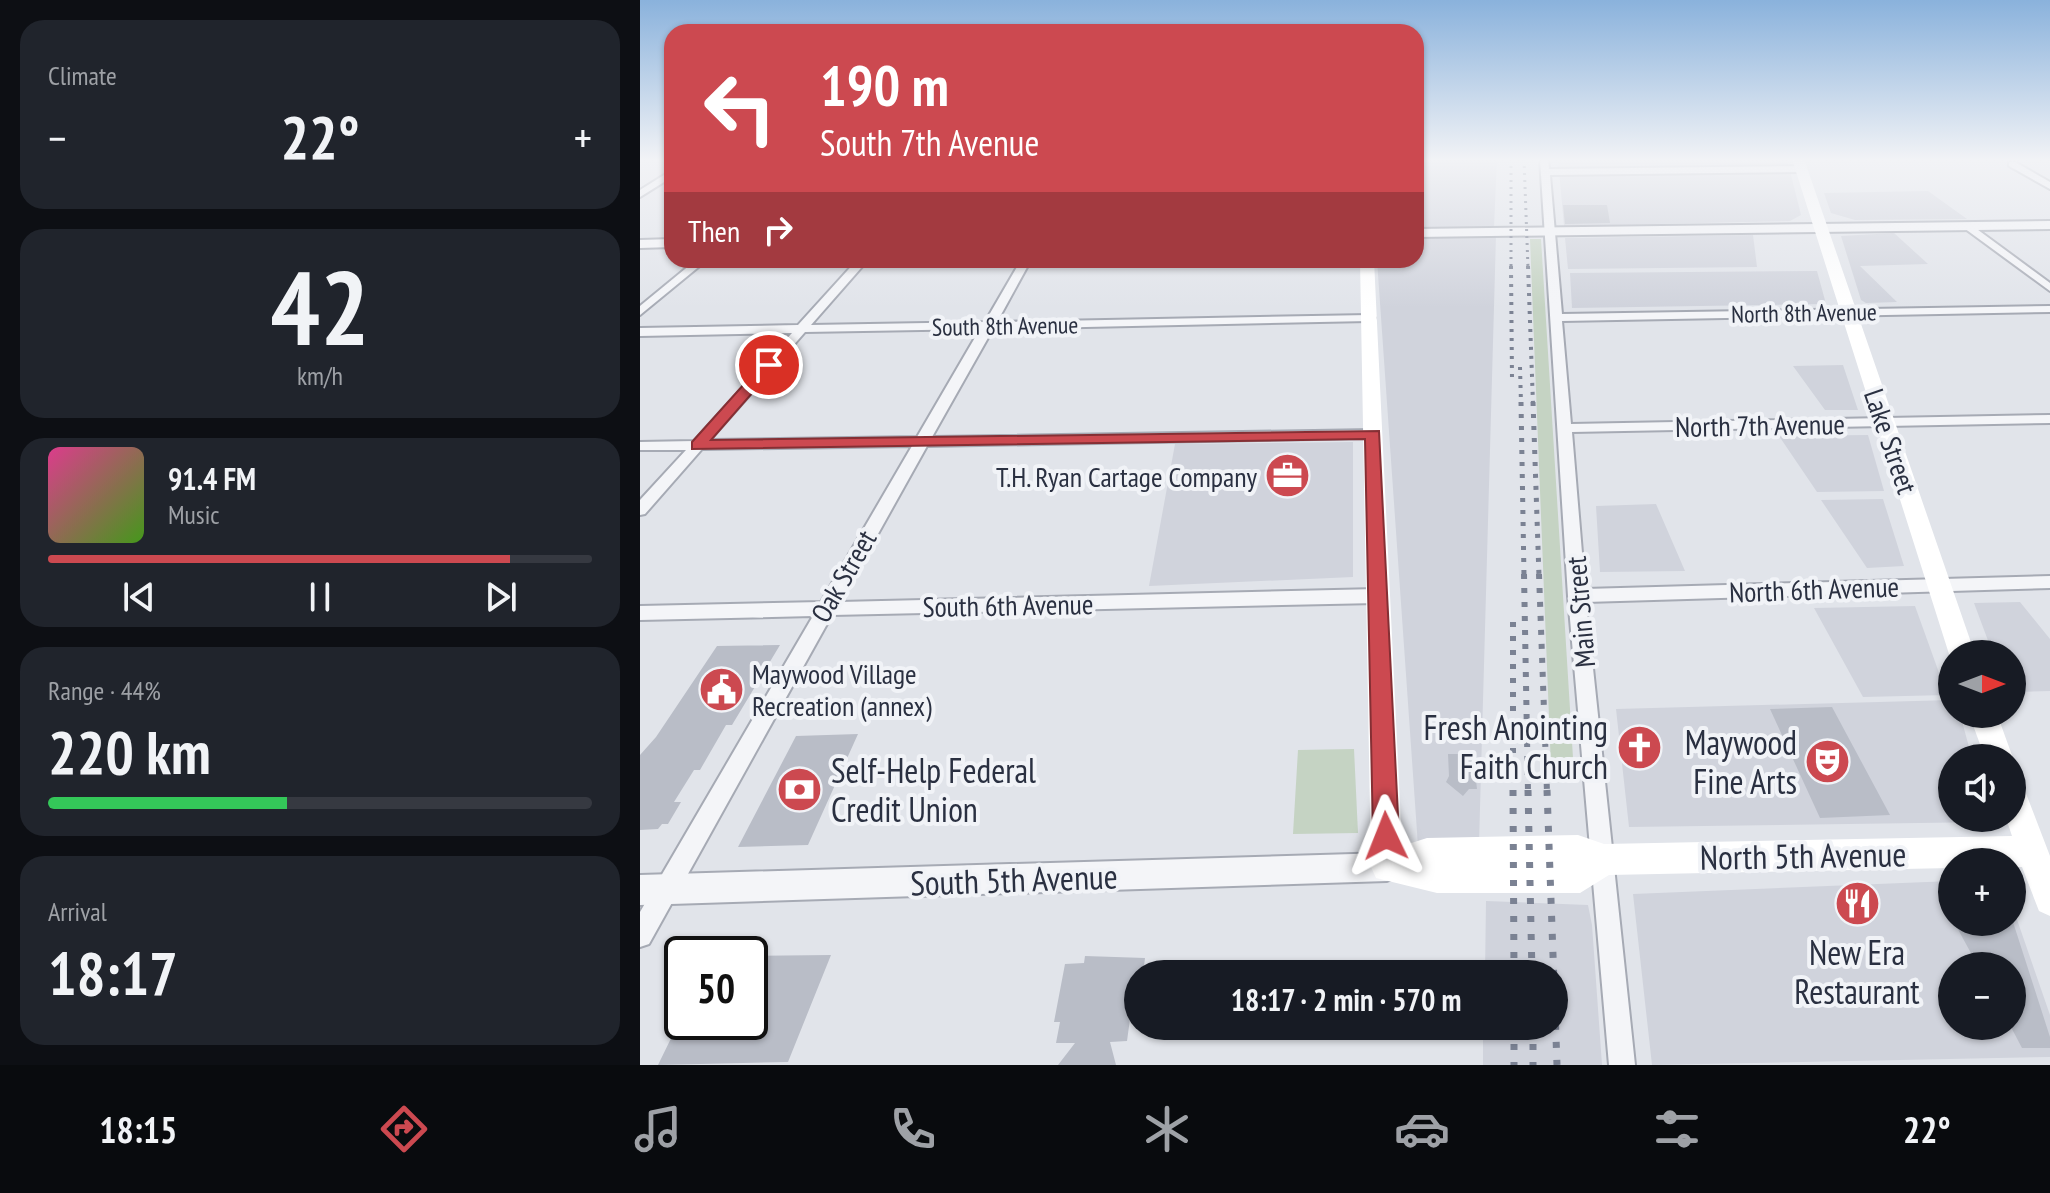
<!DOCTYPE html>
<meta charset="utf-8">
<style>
body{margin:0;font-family:"PT Sans Narrow",sans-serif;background:#20242c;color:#f1f3f6;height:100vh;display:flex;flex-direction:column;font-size:30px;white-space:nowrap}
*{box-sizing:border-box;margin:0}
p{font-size:26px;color:#9ea1a6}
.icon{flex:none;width:44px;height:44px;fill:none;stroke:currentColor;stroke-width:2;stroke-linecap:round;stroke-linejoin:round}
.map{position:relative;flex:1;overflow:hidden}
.side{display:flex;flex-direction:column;gap:20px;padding:20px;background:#0d0f14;width:640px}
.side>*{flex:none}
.hud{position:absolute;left:24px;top:24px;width:760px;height:244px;border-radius:24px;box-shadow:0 2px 6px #0004;background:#cc4950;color:#fff;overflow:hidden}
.needle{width:52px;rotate:90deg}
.controls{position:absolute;left:1298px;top:640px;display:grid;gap:16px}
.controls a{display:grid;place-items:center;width:88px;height:88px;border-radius:50%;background:#171b24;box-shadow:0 2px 6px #0004;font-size:40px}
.speed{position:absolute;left:24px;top:936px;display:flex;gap:16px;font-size:40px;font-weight:700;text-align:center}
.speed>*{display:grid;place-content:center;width:104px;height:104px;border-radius:50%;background:#171b24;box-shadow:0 2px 6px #0004;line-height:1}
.speed .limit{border:4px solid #111;border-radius:12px;background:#fff;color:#111}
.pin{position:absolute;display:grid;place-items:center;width:68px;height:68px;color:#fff;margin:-34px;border:4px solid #fff;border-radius:50%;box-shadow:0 2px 8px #0007}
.me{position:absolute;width:88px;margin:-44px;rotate:358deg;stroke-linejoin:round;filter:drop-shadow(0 0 6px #0008)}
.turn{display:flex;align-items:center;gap:28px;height:168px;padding:0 24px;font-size:36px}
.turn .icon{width:104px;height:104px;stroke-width:2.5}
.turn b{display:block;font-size:56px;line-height:68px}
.then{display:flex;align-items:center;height:76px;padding:0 24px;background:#0003;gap:16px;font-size:30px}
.big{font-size:60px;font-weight:800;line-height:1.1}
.side .widget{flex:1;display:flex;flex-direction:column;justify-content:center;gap:12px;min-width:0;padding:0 28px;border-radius:24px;background:#20242c}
.side .dial{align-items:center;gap:0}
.dial b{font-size:104px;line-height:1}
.song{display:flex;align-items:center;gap:24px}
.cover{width:96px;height:96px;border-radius:12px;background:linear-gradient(135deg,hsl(330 70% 55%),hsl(100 70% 35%))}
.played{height:8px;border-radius:4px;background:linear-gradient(90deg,#cc4950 85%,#363941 85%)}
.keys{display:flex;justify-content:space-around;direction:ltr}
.heat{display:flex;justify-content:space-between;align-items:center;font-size:44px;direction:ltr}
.charge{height:12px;border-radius:6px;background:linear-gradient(90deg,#34c759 44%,#363941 0)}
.trip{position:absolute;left:484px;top:960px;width:444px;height:80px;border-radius:40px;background:#171b24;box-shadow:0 2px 6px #0004;font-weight:800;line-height:80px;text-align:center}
.tab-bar{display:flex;height:128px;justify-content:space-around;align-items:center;background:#090b0e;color:#9ea1a6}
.tab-bar .icon{width:56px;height:56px}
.tab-bar .current{color:#cc4950}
.tab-bar b{font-size:36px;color:#f1f3f6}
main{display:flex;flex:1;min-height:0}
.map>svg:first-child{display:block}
.built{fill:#d0d3dc;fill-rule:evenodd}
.green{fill:#c5d3c3}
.building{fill:#b9bdc7}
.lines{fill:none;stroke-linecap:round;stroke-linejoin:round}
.minor-casing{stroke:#a6aab4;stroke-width:4}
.tertiary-casing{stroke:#a6aab4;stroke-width:4}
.minor{fill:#f4f5f8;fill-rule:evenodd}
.tertiary{fill:#f4f5f8;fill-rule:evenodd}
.secondary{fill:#fff;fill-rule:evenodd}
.rail-far4{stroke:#7b8293;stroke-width:3;stroke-dasharray:2 5;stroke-linecap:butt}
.rail-far3{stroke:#7b8293;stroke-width:4;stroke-dasharray:3 6;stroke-linecap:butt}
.rail-far2{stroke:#7b8293;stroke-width:5;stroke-dasharray:4 8;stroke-linecap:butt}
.rail-far1{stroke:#7b8293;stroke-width:6;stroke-dasharray:5 9;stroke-linecap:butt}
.rail{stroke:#7b8293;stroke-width:7;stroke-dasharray:6 12;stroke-linecap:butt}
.route{fill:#cc4950;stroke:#852f34;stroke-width:2}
.labels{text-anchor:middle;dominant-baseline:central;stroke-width:8;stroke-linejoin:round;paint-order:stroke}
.far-street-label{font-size:24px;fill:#2a3041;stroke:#f1f3f7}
.street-label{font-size:28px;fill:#2a3041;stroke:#f1f3f7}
.poi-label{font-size:28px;fill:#2a3041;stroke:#f1f3f7;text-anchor:end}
.near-poi-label{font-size:34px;fill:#2a3041;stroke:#f1f3f7;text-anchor:end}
.near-street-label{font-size:34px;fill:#2a3041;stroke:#f1f3f7}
</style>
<main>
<section class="side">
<div class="widget"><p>Climate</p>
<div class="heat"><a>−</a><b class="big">22°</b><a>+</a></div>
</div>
<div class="widget dial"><b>42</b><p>km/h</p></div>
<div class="widget">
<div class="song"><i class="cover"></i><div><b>91.4 FM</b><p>Music</p></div></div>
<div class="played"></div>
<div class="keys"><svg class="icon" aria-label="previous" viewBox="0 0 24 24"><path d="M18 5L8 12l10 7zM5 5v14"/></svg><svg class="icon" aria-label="pause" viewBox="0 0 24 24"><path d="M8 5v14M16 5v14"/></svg><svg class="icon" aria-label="next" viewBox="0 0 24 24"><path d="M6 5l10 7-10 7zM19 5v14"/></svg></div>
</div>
<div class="widget"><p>Range · 44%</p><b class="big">220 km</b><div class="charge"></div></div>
<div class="widget"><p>Arrival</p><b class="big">18:17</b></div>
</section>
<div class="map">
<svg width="1410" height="1065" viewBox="0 0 1410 1065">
<rect width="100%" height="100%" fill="#e1e4ea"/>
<path class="built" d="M 776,159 L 857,159 L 854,227 L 776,228 Z
M 918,159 L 1147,159 L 1161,215 L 1150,221 L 924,226 Z
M 1288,191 L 1327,219 L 1215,220 L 1191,213 L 1184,193 Z
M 1254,233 L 1288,264 L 1220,266 L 1257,302 L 1226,303 L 1221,300 L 1201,236 Z
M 856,235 L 839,844 L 778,846 L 737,260 L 776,260 L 776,237 Z
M 1113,235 L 1117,267 L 928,269 L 925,238 Z
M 1177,271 L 1186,304 L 932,308 L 930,273 Z
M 1203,365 L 1218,410 L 1185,410 L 1153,366 Z
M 1228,435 L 1244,491 L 1177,492 L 1139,436 Z
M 713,442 L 713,577 L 509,586 L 535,444 Z
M 1243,499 L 1264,566 L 1227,568 L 1181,500 Z
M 1016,504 L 1045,571 L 960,572 L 956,506 Z
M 1380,602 L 1410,639 L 1410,691 L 1372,692 L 1372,654 L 1353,654 L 1334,603 Z
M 1275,606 L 1307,695 L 1223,697 L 1174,608 Z
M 1312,700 L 1312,714 L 1320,714 L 1332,758 L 1312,758 L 1312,818 L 1348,818 L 1349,822 L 989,827 L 976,709 Z
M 1312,881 L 1312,922 L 1372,922 L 1372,905 L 1410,1015 L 1410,1057 L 1012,1065 L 993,894 ZM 1312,966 L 1372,966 L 1372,1026 L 1312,1026 Z
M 846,901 L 948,905 L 952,925 L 962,1065 L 843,1065 L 843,1026 L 914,1026 L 914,974 L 845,974 Z"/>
<path class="green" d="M 890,239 L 901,239 L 934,774 L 911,767 Z
M 714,749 L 718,833 L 653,834 L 658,750 Z"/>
<path class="building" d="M 923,205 L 967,205 L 970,223 L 925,224 Z
M 140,645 L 92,725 L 86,725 L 60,770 L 54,770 L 34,802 L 41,802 L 28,824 L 22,824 L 18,829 L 0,830 L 0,755 L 16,737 L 77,646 Z
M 1192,707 L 1250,815 L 1180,818 L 1130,709 Z
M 218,734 L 168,845 L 98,847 L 156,736 Z
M 808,754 L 833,754 L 837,789 L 829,789 L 823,796 L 806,782 L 809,776 Z
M 1314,922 L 1373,922 L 1410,1037 L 1410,1048 L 1382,1048 L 1372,1029 L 1372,966 L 1338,966 Z
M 191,955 L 148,1062 L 18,1065 L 39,1022 L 110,1022 L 110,956 Z
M 445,956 L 505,958 L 503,974 L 498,974 L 496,1019 L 490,1019 L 487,1041 L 470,1042 L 476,1065 L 418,1065 L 435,1043 L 416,1043 L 420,1022 L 414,1022 L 425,964 L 444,963 Z"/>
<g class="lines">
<defs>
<path id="minor" d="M 900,159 L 908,159 L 909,169 L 1161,166 L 1165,169 L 1161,172 L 910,175 L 922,314 L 1410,306 L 1410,312 L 922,321 L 931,424 L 1410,415 L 1410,423 L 932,432 L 945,589 L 1410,576 L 1410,588 L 946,602 L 995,1065 L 969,1065 L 928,596 Z
M 1369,162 L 1375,162 L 1410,182 L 1410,189 L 1369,166 Z
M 32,170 L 32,177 L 0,197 L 0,190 Z
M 1324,224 L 1330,224 L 1410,283 L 1410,291 L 1324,228 Z
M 56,260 L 67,260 L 0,315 L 0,306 Z
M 217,260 L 228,260 L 171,325 L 345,322 L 381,260 L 391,260 L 357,322 L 729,315 L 735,318 L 729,321 L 353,329 L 292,437 L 733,430 L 740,434 L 733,438 L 287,446 L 200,602 L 737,589 L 743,591 L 746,596 L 743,601 L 737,603 L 192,615 L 9,944 L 0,947 L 0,912 L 173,616 L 0,620 L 0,606 L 181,602 L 272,446 L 62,449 L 5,514 L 0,515 L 0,500 L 46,450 L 0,450 L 0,442 L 54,441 L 152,333 L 0,336 L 0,328 L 158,325 ZM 340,329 L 277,437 L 70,440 L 165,332 Z"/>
<path id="tertiary" d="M 1410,221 L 1410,229 L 776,237 L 776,229 Z
M 32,239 L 32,247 L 0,248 L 0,240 Z
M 747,853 L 757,857 L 761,867 L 757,877 L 747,881 L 0,905 L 0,875 Z"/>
</defs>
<use href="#minor" class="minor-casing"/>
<use href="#tertiary" class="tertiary-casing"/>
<use href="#minor" class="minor"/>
<use href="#tertiary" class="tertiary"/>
<path class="secondary" d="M 1152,159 L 1164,159 L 1335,654 L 1312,654 L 1312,659 L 1309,654 Z
M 720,260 L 734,260 L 762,846 L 787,838 L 938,835 L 964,844 L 1372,836 L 1366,818 L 1372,818 L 1372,779 L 1382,783 L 1410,856 L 1410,916 L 1399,911 L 1382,867 L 1372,867 L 1372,862 L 1312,862 L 1312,868 L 969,875 L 940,893 L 797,893 L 736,878 L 731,867 Z
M 1329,714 L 1357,714 L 1373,758 L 1372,761 L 1372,758 L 1345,758 Z"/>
<path class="rail-far4" d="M 871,159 L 871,268
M 884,159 L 888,268"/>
<path class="rail-far3" d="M 871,266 L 872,378
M 888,266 L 893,404
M 880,367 L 881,404"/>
<path class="rail-far2" d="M 881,402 L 884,576
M 893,402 L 899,576"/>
<path class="rail-far1" d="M 884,574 L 888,792
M 899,574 L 907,792
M 873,622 L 873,792"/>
<path class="rail" d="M 873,790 L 874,974
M 888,790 L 892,974
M 907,790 L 917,1065
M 874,1026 L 874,1065
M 893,1026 L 893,1065"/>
</g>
<linearGradient id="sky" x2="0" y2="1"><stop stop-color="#8ab2dc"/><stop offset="0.52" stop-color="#f2f3f6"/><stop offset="1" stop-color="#f2f3f6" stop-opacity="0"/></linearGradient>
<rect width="1410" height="308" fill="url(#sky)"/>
<path class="route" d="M 129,361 L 134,362 L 134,368 L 71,440 L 739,431 L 759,836 L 755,845 L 746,848 L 737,845 L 733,836 L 725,439 L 52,449 L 52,442 L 124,362 Z"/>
<defs>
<symbol id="office-disc" viewBox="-11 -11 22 22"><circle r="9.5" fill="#cc4950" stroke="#f1f3f7"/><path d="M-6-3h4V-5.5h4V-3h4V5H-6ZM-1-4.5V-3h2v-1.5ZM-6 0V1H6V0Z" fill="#fff"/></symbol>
<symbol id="civic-disc" viewBox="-11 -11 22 22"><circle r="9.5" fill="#cc4950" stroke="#f1f3f7"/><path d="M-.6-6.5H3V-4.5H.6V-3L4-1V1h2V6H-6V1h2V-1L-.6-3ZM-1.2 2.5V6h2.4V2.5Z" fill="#fff"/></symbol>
<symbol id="church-disc" viewBox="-11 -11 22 22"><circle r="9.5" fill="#cc4950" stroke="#f1f3f7"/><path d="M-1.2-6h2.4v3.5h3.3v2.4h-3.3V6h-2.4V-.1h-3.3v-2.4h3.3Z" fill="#fff"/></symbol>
<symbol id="theatre-disc" viewBox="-11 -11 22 22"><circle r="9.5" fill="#cc4950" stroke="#f1f3f7"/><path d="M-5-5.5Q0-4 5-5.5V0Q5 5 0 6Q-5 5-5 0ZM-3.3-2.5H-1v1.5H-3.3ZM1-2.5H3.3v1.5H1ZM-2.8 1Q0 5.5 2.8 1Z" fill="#fff"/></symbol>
<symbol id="bank-disc" viewBox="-11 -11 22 22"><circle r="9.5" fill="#cc4950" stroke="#f1f3f7"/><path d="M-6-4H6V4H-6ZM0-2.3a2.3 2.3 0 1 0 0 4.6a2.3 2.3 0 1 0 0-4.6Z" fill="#fff"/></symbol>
<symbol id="restaurant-disc" viewBox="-11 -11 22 22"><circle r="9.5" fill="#cc4950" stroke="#f1f3f7"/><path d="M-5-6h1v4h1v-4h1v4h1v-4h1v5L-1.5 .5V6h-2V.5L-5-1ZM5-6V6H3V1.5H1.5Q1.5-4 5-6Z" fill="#fff"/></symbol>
</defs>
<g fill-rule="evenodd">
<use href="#office-disc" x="622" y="450" width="51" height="51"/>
<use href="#civic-disc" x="56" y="664" width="51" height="51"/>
<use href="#church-disc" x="974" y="722" width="51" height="51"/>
<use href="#theatre-disc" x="1162" y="736" width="51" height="51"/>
<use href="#bank-disc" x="134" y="764" width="51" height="51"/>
<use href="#restaurant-disc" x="1192" y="878" width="51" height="51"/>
</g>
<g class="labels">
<g class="far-street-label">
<text transform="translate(1164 313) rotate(-1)">North 8th Avenue</text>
<text transform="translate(365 326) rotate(-1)">South 8th Avenue</text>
</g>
<g class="street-label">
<text transform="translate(1120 425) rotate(-1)">North 7th Avenue</text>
<text transform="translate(1251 441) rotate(71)">Lake Street</text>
<text transform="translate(203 576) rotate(-60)">Oak Street</text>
<text transform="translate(1174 589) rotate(-2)">North 6th Avenue</text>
<text transform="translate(368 605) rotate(-1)">South 6th Avenue</text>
<text transform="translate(940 612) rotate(-95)">Main Street</text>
</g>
<g class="poi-label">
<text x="617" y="476">T.H. Ryan Cartage Company</text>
<text x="112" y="673" text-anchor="start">Maywood Village<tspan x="112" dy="32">Recreation (annex)</tspan></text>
</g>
<g class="near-poi-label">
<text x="968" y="727">Fresh Anointing<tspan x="968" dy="39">Faith Church</tspan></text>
<text x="1157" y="742">Maywood<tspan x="1157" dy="39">Fine Arts</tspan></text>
<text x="191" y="770" text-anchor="start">Self-Help Federal<tspan x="191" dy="39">Credit Union</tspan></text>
<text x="1217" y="952" text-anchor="middle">New Era<tspan x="1217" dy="39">Restaurant</tspan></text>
</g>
<g class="near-street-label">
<text transform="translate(1163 855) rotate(-1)">North 5th Avenue</text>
<text transform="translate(374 879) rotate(-2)">South 5th Avenue</text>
</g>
</g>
</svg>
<div class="controls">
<a><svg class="needle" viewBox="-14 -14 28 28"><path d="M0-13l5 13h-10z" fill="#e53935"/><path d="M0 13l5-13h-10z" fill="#9ea1a6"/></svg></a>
<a><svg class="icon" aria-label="sound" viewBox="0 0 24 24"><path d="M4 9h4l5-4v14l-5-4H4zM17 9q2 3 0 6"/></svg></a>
<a>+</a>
<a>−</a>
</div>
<div class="speed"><div class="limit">50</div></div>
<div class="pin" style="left:129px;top:365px;background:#d93025"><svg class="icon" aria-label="arrive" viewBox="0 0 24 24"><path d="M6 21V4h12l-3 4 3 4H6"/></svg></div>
<svg class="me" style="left:746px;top:836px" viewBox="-20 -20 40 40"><path d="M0-17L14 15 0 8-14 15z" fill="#cc4950" stroke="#fff" stroke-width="4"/></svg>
<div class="trip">18:17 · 2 min · 570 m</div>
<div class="hud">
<div class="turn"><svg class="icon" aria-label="left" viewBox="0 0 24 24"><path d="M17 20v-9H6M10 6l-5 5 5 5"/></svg><div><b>190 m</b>South 7th Avenue</div></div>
<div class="then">Then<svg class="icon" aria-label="right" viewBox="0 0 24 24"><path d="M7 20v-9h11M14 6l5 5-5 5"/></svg></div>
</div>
</div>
</main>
<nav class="tab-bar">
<b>18:15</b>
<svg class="icon current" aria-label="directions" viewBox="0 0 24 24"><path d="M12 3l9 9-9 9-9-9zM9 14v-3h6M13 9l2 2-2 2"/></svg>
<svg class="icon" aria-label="music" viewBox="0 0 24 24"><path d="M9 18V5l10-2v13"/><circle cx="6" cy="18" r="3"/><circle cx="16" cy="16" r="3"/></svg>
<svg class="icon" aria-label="phone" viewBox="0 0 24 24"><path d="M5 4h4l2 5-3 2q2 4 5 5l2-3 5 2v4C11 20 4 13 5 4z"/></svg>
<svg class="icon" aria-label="climate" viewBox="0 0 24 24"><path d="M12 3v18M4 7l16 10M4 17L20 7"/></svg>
<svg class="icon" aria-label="car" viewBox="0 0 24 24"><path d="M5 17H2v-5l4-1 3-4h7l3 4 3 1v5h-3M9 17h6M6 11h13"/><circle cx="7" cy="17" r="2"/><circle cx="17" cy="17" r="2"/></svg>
<svg class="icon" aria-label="filters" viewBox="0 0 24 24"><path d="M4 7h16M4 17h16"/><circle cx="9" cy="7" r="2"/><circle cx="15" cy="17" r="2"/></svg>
<b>22°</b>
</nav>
